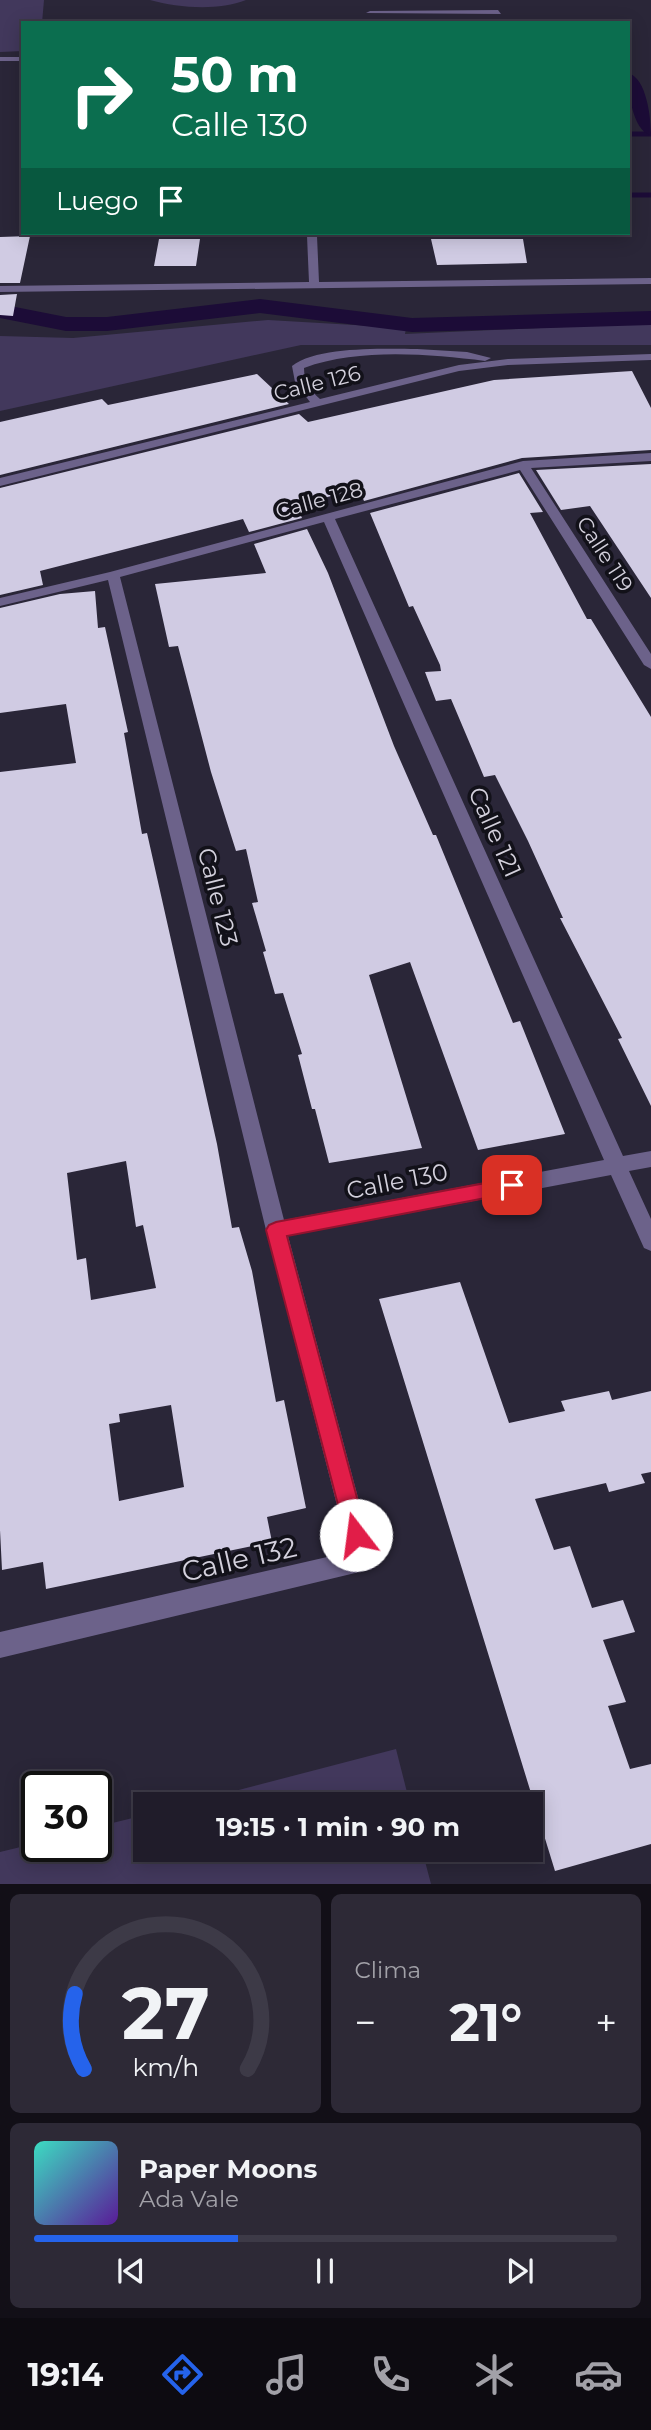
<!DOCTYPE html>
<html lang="es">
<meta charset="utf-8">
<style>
body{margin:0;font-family:Montserrat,sans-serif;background:#2d2936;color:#f1f3f6;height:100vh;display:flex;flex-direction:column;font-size:26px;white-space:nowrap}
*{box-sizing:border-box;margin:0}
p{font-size:23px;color:#a2a1a8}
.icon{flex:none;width:38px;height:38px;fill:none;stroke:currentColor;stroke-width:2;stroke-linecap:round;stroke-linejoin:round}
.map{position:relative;height:1884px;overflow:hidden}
.sheet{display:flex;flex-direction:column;gap:10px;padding:10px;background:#120f17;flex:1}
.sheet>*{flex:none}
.banner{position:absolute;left:21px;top:21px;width:609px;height:214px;border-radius:0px;box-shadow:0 4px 18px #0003,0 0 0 2px #3d3a47;background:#0b6e4f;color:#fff;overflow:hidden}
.speed{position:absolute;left:21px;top:1771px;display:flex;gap:14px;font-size:35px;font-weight:700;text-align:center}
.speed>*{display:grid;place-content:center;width:91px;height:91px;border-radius:50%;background:#201c2a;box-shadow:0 4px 18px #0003,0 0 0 2px #3d3a47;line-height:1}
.speed .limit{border:4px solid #111;border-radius:10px;background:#fff;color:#111}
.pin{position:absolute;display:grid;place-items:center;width:60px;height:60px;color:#fff;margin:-30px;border-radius:14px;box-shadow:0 4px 10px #0006}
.me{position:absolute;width:77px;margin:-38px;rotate:345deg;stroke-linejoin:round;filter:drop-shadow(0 0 5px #0008)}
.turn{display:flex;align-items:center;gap:24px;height:147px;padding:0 35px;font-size:32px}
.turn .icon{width:91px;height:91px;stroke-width:2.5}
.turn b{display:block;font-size:49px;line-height:60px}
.then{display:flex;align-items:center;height:66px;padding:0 35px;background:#0003;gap:14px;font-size:26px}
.big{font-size:52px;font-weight:700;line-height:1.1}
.sheet .card{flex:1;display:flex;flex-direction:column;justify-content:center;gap:10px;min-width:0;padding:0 24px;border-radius:10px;background:#2d2936}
.sheet .dial{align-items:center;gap:0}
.dial svg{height:182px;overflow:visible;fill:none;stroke:#3d3a47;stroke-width:7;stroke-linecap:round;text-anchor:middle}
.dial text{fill:#f1f3f6;stroke:none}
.song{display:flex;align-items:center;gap:21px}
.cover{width:84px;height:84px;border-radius:10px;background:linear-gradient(135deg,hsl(170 70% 55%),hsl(270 70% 35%))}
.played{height:7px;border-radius:4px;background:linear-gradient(90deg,#2563eb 35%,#3d3a47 35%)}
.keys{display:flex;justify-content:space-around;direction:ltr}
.heat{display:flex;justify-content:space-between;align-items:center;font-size:38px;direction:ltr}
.sheet .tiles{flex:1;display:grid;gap:10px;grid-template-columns:1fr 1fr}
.card:last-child{grid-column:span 2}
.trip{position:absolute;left:133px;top:1792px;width:410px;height:70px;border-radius:0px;background:#201c2a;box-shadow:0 4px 18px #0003,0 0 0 2px #3d3a47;font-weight:700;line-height:70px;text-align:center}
.dock{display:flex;height:112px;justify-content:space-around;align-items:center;background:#0d0b11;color:#a2a1a8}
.dock .icon{width:49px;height:49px}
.dock .selected{color:#2563eb}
.dock b{font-size:32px;color:#f1f3f6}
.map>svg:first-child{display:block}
.green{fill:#42385c}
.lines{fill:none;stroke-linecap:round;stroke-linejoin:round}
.stream{stroke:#1c0c37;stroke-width:5}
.canal{fill:#1c0c37;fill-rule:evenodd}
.building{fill:#d0cbe3;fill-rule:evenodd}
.minor{fill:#6c628a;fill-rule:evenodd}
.route{fill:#e11d48;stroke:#92132f;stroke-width:2}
.labels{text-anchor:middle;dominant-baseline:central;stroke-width:7;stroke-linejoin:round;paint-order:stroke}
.far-street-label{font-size:21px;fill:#d3d0dc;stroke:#121119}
.street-label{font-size:24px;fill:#d3d0dc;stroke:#121119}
.near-street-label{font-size:28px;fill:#d3d0dc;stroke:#121119}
</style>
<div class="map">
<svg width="651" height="1884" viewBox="0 0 651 1884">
<rect width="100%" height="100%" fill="#2a2638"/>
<path class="green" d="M 0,0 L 44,0 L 42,23 L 23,23 L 23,51 L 0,52 Z
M 150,0 L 246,0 C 218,11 179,8 150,0 Z
M 268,320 L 406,328 L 405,334 L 651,323 L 651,345 L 301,345 L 0,411 L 0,336 L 73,338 Z
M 396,1749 L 410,1804 L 185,1804 Z
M 145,1815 L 145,1850 L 422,1850 L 431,1884 L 0,1884 L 0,1852 L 37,1843 L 37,1846 L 96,1846 L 96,1827 Z"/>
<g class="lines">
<path class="stream" d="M 628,134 L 651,134
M 628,195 L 651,195"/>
<path class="canal" d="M 628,73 C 647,78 651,119 651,135 C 632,131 628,90 628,73 Z
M 260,299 L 412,318 L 651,311 L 651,325 L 412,332 L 260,313 L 107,331 L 66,331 L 0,318 L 0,304 L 66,317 L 107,317 Z"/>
</g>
<path class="building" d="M 30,236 L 20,283 L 0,283 L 0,237 Z
M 159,239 L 200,239 L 196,266 L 154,266 Z
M 431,239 L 523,239 L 527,263 L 437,265 Z
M 17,294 L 13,316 L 0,315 L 0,295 Z
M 632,371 L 651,408 L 651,450 L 522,458 L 364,501 L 359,489 L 296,505 L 302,518 L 249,532 L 243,519 L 40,571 L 43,585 L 0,595 L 0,488 L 299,414 L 308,422 L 494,380 Z
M 257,374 L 289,404 L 0,475 L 0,422 L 102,399 L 108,405 Z
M 651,464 L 651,598 L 590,506 L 561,510 L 536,470 Z
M 519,473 L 543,512 L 530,513 L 587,619 L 591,619 L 651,717 L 651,1106 L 618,1039 L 622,1038 L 560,918 L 563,918 L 528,841 L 495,775 L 484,777 L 451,699 L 436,701 L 425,672 L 441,671 L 440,665 L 413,606 L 409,607 L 370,513 Z
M 307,529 L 328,573 L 394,746 L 433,835 L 436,835 L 513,1023 L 520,1021 L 565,1134 L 478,1150 L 410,962 L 369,975 L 422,1148 L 329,1163 L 315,1109 L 312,1109 L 298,1055 L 302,1054 L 283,993 L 275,994 L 263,952 L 266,951 L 252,903 L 258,902 L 246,849 L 236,851 L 211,772 L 178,646 L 169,647 L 155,584 L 266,573 L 254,544 Z
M 95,591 L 98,628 L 105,627 L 128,732 L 124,733 L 142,834 L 147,833 L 217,1144 L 232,1228 L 239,1227 L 252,1271 L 276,1402 L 284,1400 L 306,1508 L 267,1517 L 272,1542 L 46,1589 L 43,1562 L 2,1570 L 0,1530 L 0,772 L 76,763 L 66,704 L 0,713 L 0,608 L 60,594 ZM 126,1161 L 136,1227 L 143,1225 L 156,1288 L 91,1300 L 86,1258 L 77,1260 L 67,1173 ZM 171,1405 L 184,1487 L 119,1501 L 109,1424 L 120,1422 L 119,1414 Z
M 460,1282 L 509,1423 L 565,1411 L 561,1401 L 609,1391 L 612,1400 L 651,1391 L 651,1472 L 641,1474 L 645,1483 L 609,1492 L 606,1483 L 535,1499 L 554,1550 L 570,1546 L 592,1608 L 623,1600 L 635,1632 L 603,1640 L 626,1702 L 608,1706 L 630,1769 L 651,1764 L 651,1844 L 555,1871 L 379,1299 Z"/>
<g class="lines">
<path class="minor" d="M 498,10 L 501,14 L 366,13 L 370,11 Z
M 0,57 L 23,57 L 23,61 L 0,61 Z
M 52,233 L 528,233 L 523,236 L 317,236 L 319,282 L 651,278 L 651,284 L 0,292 L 0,286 L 309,282 L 307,236 L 56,237 Z
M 417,349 L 467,352 L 491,358 L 485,361 C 428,354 359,348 304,368 C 304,382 310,390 320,399 L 459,365 L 508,359 L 651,354 L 651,360 L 508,365 L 459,371 L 0,486 L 0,478 L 310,402 L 295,382 L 292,366 C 318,346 385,349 417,349 Z
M 651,453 L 651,461 L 531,468 L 651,654 L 651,669 L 644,665 L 520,470 L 335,519 L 623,1156 L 651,1151 L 651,1167 L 629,1171 L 651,1219 L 651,1251 L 644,1248 L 611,1175 L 288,1236 L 375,1561 L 372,1569 L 0,1658 L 0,1632 L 349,1552 L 266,1230 L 108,580 L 0,606 L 0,598 L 110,572 L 523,461 ZM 324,522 L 604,1160 L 284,1220 L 120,577 Z"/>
</g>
<path class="route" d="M 512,1178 L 521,1185 L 512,1193 L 287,1236 L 367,1535 L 364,1543 L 356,1546 L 348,1543 L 266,1230 L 269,1225 L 276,1222 Z"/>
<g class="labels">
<g class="far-street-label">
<text transform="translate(317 383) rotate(-14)">Calle 126</text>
<text transform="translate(319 500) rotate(-15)">Calle 128</text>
<text transform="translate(605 554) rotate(57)">Calle 119</text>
</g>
<g class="street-label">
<text transform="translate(495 832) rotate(66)">Calle 121</text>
<text transform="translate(218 897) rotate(76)">Calle 123</text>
<text transform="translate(397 1181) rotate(-11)">Calle 130</text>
</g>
<g class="near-street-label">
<text transform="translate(239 1559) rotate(-13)">Calle 132</text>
</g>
</g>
</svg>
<div class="speed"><div class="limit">30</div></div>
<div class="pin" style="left:512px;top:1185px;background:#d93025"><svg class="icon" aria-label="arrive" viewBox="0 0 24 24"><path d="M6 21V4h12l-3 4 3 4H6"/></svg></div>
<svg class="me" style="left:356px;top:1535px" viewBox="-20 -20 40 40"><circle r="19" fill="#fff"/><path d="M0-13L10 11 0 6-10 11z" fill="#e11d48"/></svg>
<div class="trip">19:15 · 1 min · 90 m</div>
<div class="banner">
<div class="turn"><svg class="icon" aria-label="right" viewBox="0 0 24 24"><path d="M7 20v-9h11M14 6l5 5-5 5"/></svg><div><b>50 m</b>Calle 130</div></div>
<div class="then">Luego<svg class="icon" aria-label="arrive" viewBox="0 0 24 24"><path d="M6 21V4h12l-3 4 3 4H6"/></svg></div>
</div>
</div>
<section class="sheet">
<div class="tiles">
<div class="card dial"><svg viewBox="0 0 100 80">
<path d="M14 69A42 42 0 1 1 86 69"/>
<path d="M14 69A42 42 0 0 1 10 36" stroke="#2563eb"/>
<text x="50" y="56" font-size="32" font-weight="700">27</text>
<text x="50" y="72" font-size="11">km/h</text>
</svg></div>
<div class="card"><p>Clima</p>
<div class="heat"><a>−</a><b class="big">21°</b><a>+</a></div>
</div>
<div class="card">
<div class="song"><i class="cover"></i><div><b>Paper Moons</b><p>Ada Vale</p></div></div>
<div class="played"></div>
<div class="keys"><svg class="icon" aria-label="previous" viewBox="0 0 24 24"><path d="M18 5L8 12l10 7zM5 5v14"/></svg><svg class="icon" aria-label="pause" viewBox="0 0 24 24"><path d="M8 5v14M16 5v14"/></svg><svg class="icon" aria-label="next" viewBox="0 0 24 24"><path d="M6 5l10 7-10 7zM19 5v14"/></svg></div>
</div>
</div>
</section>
<nav class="dock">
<b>19:14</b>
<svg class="icon selected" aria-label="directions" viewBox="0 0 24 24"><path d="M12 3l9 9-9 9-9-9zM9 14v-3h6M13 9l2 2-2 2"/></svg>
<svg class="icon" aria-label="music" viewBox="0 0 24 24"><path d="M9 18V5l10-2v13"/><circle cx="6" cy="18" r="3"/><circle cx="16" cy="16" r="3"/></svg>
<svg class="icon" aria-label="phone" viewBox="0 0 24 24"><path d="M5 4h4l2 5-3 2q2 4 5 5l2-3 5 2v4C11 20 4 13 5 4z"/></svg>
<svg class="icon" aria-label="climate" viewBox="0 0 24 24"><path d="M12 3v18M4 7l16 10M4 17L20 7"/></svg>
<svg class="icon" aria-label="car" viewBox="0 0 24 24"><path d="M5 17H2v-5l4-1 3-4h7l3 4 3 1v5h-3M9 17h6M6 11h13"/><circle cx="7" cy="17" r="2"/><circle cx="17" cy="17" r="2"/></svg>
</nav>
